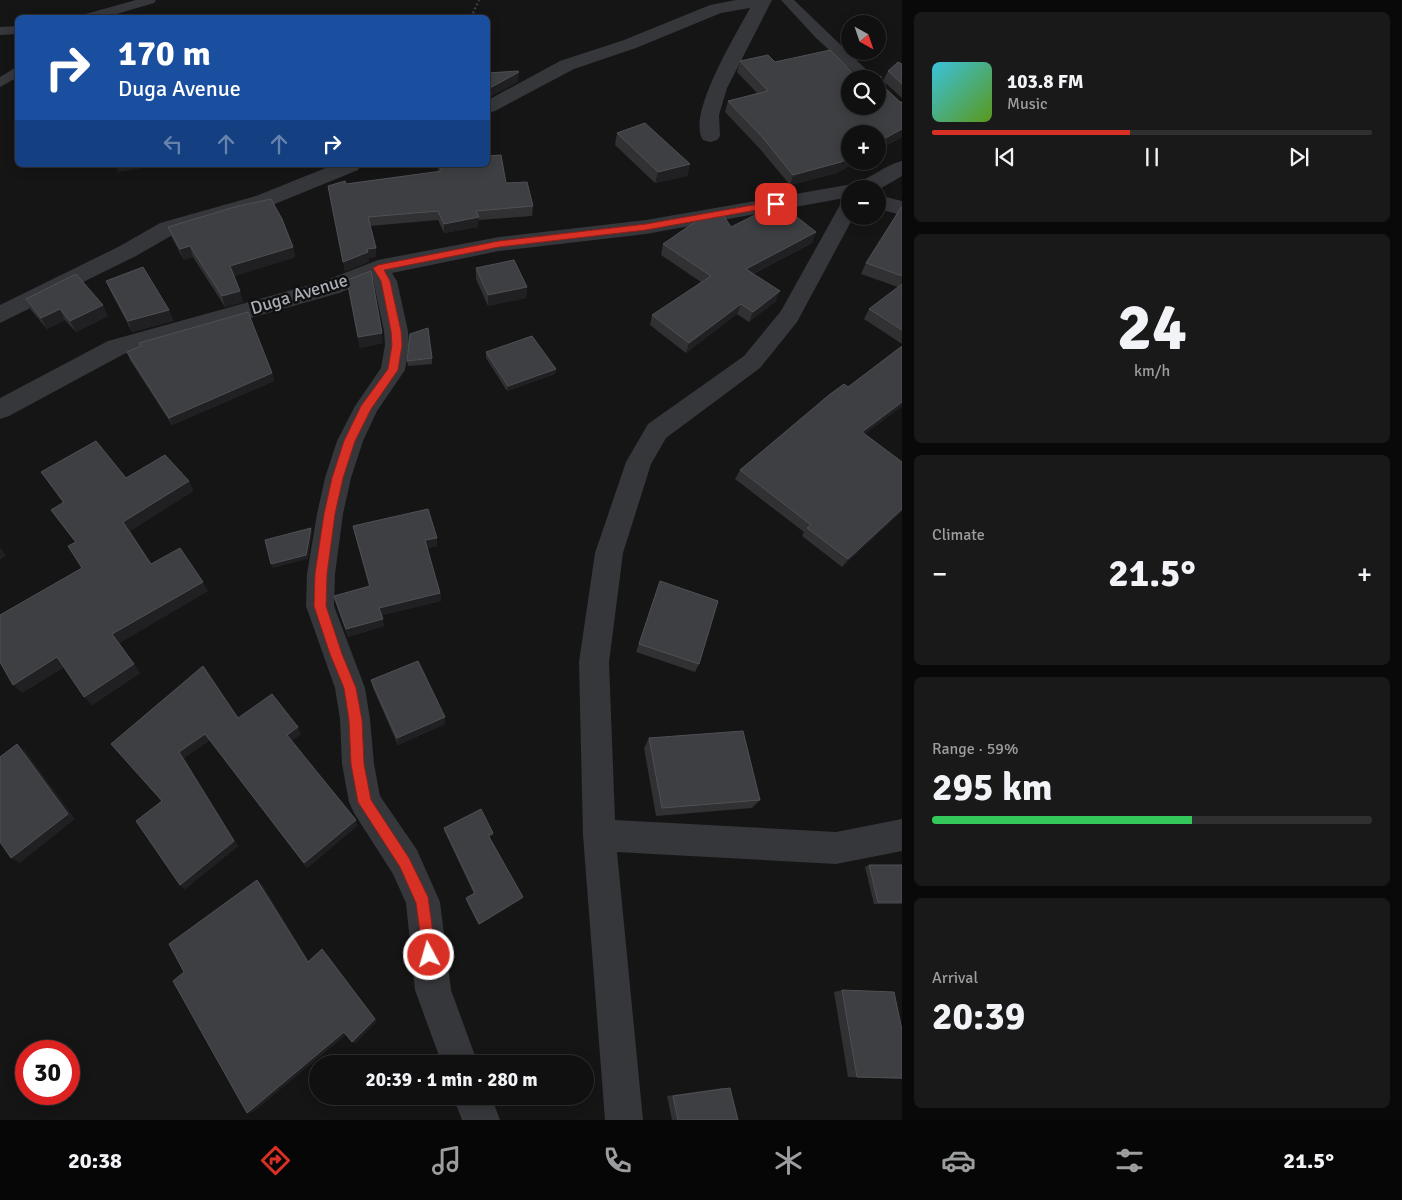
<!DOCTYPE html>
<meta charset="utf-8">
<style>
body{margin:0;font-family:Signika,sans-serif;background:#191919;color:#f1f3f6;height:100vh;display:flex;flex-direction:column;font-size:19px;white-space:nowrap}
*{box-sizing:border-box;margin:0}
p{font-size:16px;color:#9c9d9f}
.icon{flex:none;width:28px;height:28px;fill:none;stroke:currentColor;stroke-width:2;stroke-linecap:round;stroke-linejoin:round}
.map{position:relative;flex:1;overflow:hidden}
.panel{display:flex;flex-direction:column;gap:12px;padding:12px;background:#090909;width:500px}
.panel>*{flex:none}
.guide{position:absolute;left:15px;top:15px;width:475px;height:152px;border-radius:8px;box-shadow:0 2px 12px #0003,0 0 0 1px #303030;background:#1a4fa0;color:#fff;overflow:hidden}
.needle{width:32px;rotate:140deg}
.buttons{position:absolute;left:841px;top:15px;display:grid;gap:10px}
.buttons a{display:grid;place-items:center;width:45px;height:45px;border-radius:50%;background:#101010;box-shadow:0 2px 12px #0003,0 0 0 1px #303030;font-size:25px}
.speed{position:absolute;left:15px;top:1040px;display:flex;gap:10px;font-size:25px;font-weight:700;text-align:center}
.speed>*{display:grid;place-content:center;width:65px;height:65px;border-radius:50%;background:#101010;box-shadow:0 2px 12px #0003,0 0 0 1px #303030;line-height:1}
.speed .limit{border:8px solid #d22;background:#fff;color:#111}
.pin{position:absolute;display:grid;place-items:center;width:42px;height:42px;color:#fff;margin:-21px;border-radius:10px;box-shadow:0 2px 8px #0006}
.me{position:absolute;width:55px;margin:-28px;rotate:354deg;stroke-linejoin:round;filter:drop-shadow(0 0 4px #0008)}
.turn{display:flex;align-items:center;gap:18px;height:105px;padding:0 20px;font-size:22px}
.turn .icon{width:65px;height:65px;stroke-width:2.5}
.turn b{display:block;font-size:35px;line-height:42px}
.lanes{display:flex;align-items:center;height:48px;padding:0 20px;background:#0003;justify-content:center;gap:25px;direction:ltr}
.lanes .off{opacity:.35}
.big{font-size:38px;font-weight:800;line-height:1.1}
.panel .card{flex:1;display:flex;flex-direction:column;justify-content:center;gap:8px;min-width:0;padding:0 18px;border-radius:8px;background:#191919}
.panel .dial{align-items:center;gap:0}
.dial b{font-size:65px;line-height:1}
.song{display:flex;align-items:center;gap:15px}
.cover{width:60px;height:60px;border-radius:8px;background:linear-gradient(135deg,hsl(190 70% 55%),hsl(90 70% 35%))}
.played{height:5px;border-radius:2px;background:linear-gradient(90deg,#d93025 45%,#303030 45%)}
.keys{display:flex;justify-content:space-around;direction:ltr}
.heat{display:flex;justify-content:space-between;align-items:center;font-size:28px;direction:ltr}
.charge{height:8px;border-radius:4px;background:linear-gradient(90deg,#34c759 59%,#303030 0)}
.trip{position:absolute;left:309px;top:1055px;width:285px;height:50px;border-radius:25px;background:#101010;box-shadow:0 2px 12px #0003,0 0 0 1px #303030;font-weight:800;line-height:50px;text-align:center}
.tabs{display:flex;height:80px;justify-content:space-around;align-items:center;background:#060606;color:#9c9d9f}
.tabs .icon{width:35px;height:35px}
.tabs .active{color:#d93025}
.tabs b{font-size:22px;color:#f1f3f6}
main{display:flex;flex:1;min-height:0}
.map>svg:first-child{display:block}
.lines{fill:none;stroke-linecap:round;stroke-linejoin:round}
.path{stroke:#3c3e42;stroke-width:2.5;stroke-dasharray:2 2.5;stroke-linecap:butt}
.service{fill:#36373b;fill-rule:evenodd}
.minor{fill:#36373b;fill-rule:evenodd}
.wall{fill:#313134}
.shaded-wall{fill:#202022}
.building{fill:#3e3f42;stroke:#4e5054}
.route{fill:#d93025;stroke:#8d1f18}
.labels{text-anchor:middle;dominant-baseline:central;stroke-width:5;stroke-linejoin:round;paint-order:stroke}
.street-label{font-size:18px;fill:#a8adb5;stroke:#101011}
</style>
<main>
<div class="map">
<svg width="902" height="1120" viewBox="0 0 902 1120">
<rect width="100%" height="100%" fill="#151516"/>
<g class="lines">
<path class="path" d="M 465,18 L 473,13 L 479,0"/>
<path class="service" d="M 136,0 L 156,0 L 154,3 L 103,18 L 81,18 L 82,15 Z
M 781,0 L 794,0 L 876,79 L 861,79 L 816,38 Z
M 18,26 L 18,34 L 0,35 L 0,27 Z
M 18,66 L 18,77 L 0,87 L 0,77 Z"/>
<path class="minor" d="M 736,0 L 772,0 L 727,88 L 719,115 L 720,136 L 717,140 L 710,142 L 703,140 C 686,115 737,33 750,8 L 721,13 L 636,48 L 574,69 L 495,111 L 488,113 L 488,100 L 560,61 L 624,40 L 710,5 Z
M 902,161 L 902,176 L 878,190 L 878,189 L 850,189 L 850,197 L 646,234 L 499,251 L 392,273 L 397,281 L 408,331 L 409,345 L 405,370 L 377,411 L 363,441 L 351,478 L 343,514 L 335,574 L 334,606 L 365,688 L 370,719 L 374,764 L 380,796 L 417,850 L 440,902 L 451,990 L 478,1064 L 442,1064 L 415,990 L 406,903 L 393,874 L 354,813 L 349,802 L 342,764 L 340,719 L 335,688 L 306,606 L 307,574 L 317,514 L 325,478 L 337,441 L 355,406 L 381,368 L 385,345 L 384,331 L 373,279 L 339,293 L 124,354 L 9,416 L 0,419 L 0,398 L 108,341 L 324,281 L 378,260 L 499,237 L 646,220 L 853,184 C 871,179 884,165 902,161 Z
M 333,165 L 361,165 L 358,170 L 270,206 L 176,233 L 136,256 L 0,323 L 0,305 L 120,246 L 160,223 L 256,196 Z
M 878,195 L 902,201 L 902,215 L 878,209 Z
M 850,198 L 850,216 L 854,216 L 797,322 L 760,368 L 666,438 L 651,464 L 623,553 L 609,662 L 615,820 L 836,832 L 902,819 L 902,851 L 836,864 L 617,852 L 643,1120 L 605,1120 L 583,835 L 579,662 L 595,553 L 626,462 L 648,424 L 744,356 L 781,311 L 840,205 L 843,200 Z
M 453,1096 L 491,1096 L 500,1120 L 462,1120 Z"/>
</g>
<path class="wall" d="M 740,61 L 775,62 L 850,106 L 881,84 L 900,102 L 902,102 L 902,137 L 878,150 L 878,134 L 850,161 L 858,161 L 837,173 L 790,185 L 760,149 L 725,112 L 728,101 L 757,93 L 737,72 Z
M 902,64 L 902,98 L 883,81 L 888,71 Z
M 617,133 L 690,164 L 687,176 L 655,183 L 615,145 Z
M 438,165 L 488,165 L 506,183 L 533,206 L 532,216 L 478,220 L 478,227 L 444,233 L 438,220 L 370,226 L 376,248 L 376,257 L 369,258 L 369,262 L 345,271 L 328,186 L 438,172 Z
M 902,206 L 902,344 L 864,319 L 869,309 L 898,287 L 861,274 L 866,263 Z
M 168,227 L 293,247 L 295,257 L 234,276 L 243,302 L 225,307 L 193,257 L 184,260 L 172,238 Z
M 731,227 L 816,232 L 812,243 L 753,274 L 776,301 L 749,322 L 737,314 L 686,353 L 650,325 L 652,315 L 701,282 L 661,255 L 663,244 Z
M 476,268 L 527,287 L 526,298 L 488,306 L 476,279 Z
M 347,280 L 383,343 L 360,348 Z
M 106,281 L 169,310 L 173,321 L 132,332 L 111,292 Z
M 26,299 L 108,316 L 76,332 L 65,320 L 47,329 L 31,310 Z
M 902,346 L 902,406 L 865,434 L 902,462 L 902,511 L 842,567 L 802,536 L 804,532 L 735,479 L 740,470 Z
M 127,352 L 272,373 L 274,381 L 172,425 L 130,360 Z
M 486,352 L 556,369 L 555,374 L 507,391 L 486,358 Z
M 432,358 L 432,364 L 408,366 L 407,361 Z
M 41,472 L 126,478 L 189,481 L 193,491 L 130,531 L 151,564 L 208,591 L 119,643 L 140,673 L 92,705 L 64,667 L 22,693 L 82,568 L 75,542 L 58,520 L 51,510 L 63,503 Z
M 353,526 L 437,538 L 437,546 L 427,548 L 440,593 L 441,601 L 381,615 L 384,626 L 348,637 L 336,604 L 334,596 L 369,586 L 355,535 Z
M 660,581 L 699,664 L 695,672 L 636,652 Z
M 203,666 L 238,718 L 301,734 L 291,741 L 357,826 L 307,868 L 210,740 L 184,758 L 238,846 L 185,889 L 180,885 L 162,801 Z
M 371,680 L 445,724 L 398,745 L 373,688 Z
M 649,738 L 760,800 L 752,808 L 656,816 L 644,748 Z
M 444,828 L 493,833 L 493,835 L 489,837 L 522,899 L 479,925 L 466,900 L 466,898 L 474,894 L 444,830 Z
M 869,865 L 902,865 L 902,904 L 874,904 L 865,867 Z
M 842,990 L 902,1030 L 902,1079 L 848,1077 L 834,992 Z
M 722,1088 L 730,1088 L 738,1120 L 672,1120 L 667,1096 Z"/>
<path class="shaded-wall" d="M 519,72 L 518,82 L 488,98 L 488,89 Z
M 902,129 L 902,137 L 878,150 L 878,142 Z
M 850,158 L 850,161 L 858,161 L 837,173 L 790,185 L 793,175 Z
M 690,164 L 687,176 L 655,183 L 658,172 Z
M 115,165 L 161,165 L 118,172 Z
M 479,217 L 478,227 L 444,233 L 444,224 Z
M 816,232 L 812,243 L 742,279 L 746,269 Z
M 190,246 L 193,257 L 184,260 L 180,249 Z
M 293,247 L 295,257 L 233,277 L 230,266 Z
M 376,248 L 376,257 L 369,258 L 369,262 L 345,271 L 343,262 L 367,249 Z
M 527,287 L 526,298 L 488,306 L 488,295 Z
M 240,291 L 243,302 L 225,307 L 222,296 Z
M 780,291 L 776,301 L 749,322 L 753,312 Z
M 741,304 L 737,314 L 686,353 L 689,343 Z
M 103,305 L 108,316 L 76,332 L 70,321 Z
M 60,309 L 65,320 L 47,329 L 41,318 Z
M 169,310 L 173,321 L 132,332 L 128,321 Z
M 382,333 L 383,343 L 360,348 L 358,337 Z
M 556,369 L 555,374 L 507,391 L 508,386 Z
M 272,373 L 274,381 L 172,425 L 169,418 Z
M 902,402 L 902,406 L 856,441 L 862,432 Z
M 189,481 L 193,491 L 129,532 L 123,522 Z
M 902,509 L 902,511 L 842,567 L 848,559 Z
M 311,528 L 312,533 L 308,559 L 273,568 L 271,564 Z
M 437,538 L 437,546 L 425,549 L 425,540 Z
M 0,547 L 6,555 L 0,560 Z
M 203,582 L 208,591 L 119,643 L 140,673 L 92,705 L 84,697 L 112,634 Z
M 440,593 L 441,601 L 380,616 L 379,608 Z
M 383,619 L 384,626 L 348,637 L 346,629 Z
M 57,657 L 65,666 L 22,693 L 13,685 Z
M 445,717 L 445,724 L 398,745 L 397,738 Z
M 298,727 L 301,734 L 290,742 L 287,735 Z
M 205,734 L 210,740 L 184,758 L 238,846 L 185,889 L 180,885 L 179,752 Z
M 17,744 L 25,751 L 75,819 L 20,863 L 11,858 Z
M 356,820 L 357,826 L 307,868 L 304,863 Z
M 257,880 L 263,886 L 312,966 L 308,962 Z
M 523,897 L 522,899 L 479,925 L 479,924 Z
M 326,953 L 377,1021 L 355,1044 L 352,1042 Z
M 344,1032 L 347,1034 L 253,1112 L 247,1113 Z"/>
<path class="building" d="M 830,50 L 859,79 L 850,79 L 850,106 L 878,106 L 878,79 L 877,79 L 881,76 L 881,84 L 900,102 L 902,102 L 902,129 L 878,142 L 878,134 L 850,134 L 850,158 L 841,162 L 793,175 L 763,138 L 728,101 L 768,91 L 740,61 L 768,55 L 775,62 Z
M 898,62 L 902,64 L 902,84 L 888,71 Z
M 518,71 L 519,72 L 488,89 L 488,73 Z
M 645,123 L 690,164 L 658,172 L 617,133 Z
M 501,155 L 506,183 L 527,182 L 533,206 L 476,211 L 479,217 L 444,224 L 438,211 L 368,217 L 376,248 L 367,249 L 368,252 L 343,262 L 328,186 L 345,181 L 346,184 L 442,171 L 439,165 L 488,165 L 488,156 Z
M 271,199 L 282,219 L 293,247 L 230,266 L 240,291 L 222,296 L 190,246 L 180,249 L 168,227 L 238,206 Z
M 779,203 L 816,232 L 746,269 L 780,291 L 753,312 L 741,304 L 689,343 L 652,315 L 711,276 L 663,244 L 705,215 L 721,212 L 731,227 Z
M 902,206 L 902,276 L 866,263 Z
M 514,260 L 527,287 L 488,295 L 476,268 Z
M 143,267 L 169,310 L 128,321 L 106,281 Z
M 371,271 L 382,333 L 358,337 L 347,280 Z
M 76,274 L 103,305 L 70,321 L 60,309 L 41,318 L 26,299 Z
M 902,284 L 902,330 L 869,309 Z
M 248,312 L 272,373 L 169,418 L 127,352 L 141,346 L 139,343 Z
M 428,328 L 432,358 L 407,361 L 410,334 Z
M 532,336 L 556,369 L 508,386 L 486,352 Z
M 902,346 L 902,402 L 862,432 L 902,462 L 902,509 L 848,559 L 807,528 L 811,525 L 740,470 L 829,395 L 844,384 L 848,387 Z
M 96,441 L 126,478 L 165,455 L 189,481 L 123,522 L 151,564 L 180,548 L 203,582 L 112,634 L 134,664 L 84,697 L 57,657 L 13,685 L 0,662 L 0,615 L 82,568 L 68,546 L 76,542 L 51,510 L 64,502 L 41,472 Z
M 428,509 L 437,538 L 425,540 L 440,593 L 379,608 L 383,619 L 346,629 L 334,596 L 370,586 L 353,526 Z
M 311,528 L 306,555 L 271,564 L 265,540 Z
M 660,581 L 718,601 L 699,664 L 639,644 Z
M 418,661 L 445,717 L 397,738 L 371,680 Z
M 203,666 L 238,718 L 272,694 L 298,727 L 287,735 L 356,820 L 304,863 L 205,734 L 179,752 L 234,841 L 180,885 L 136,821 L 162,801 L 111,744 Z
M 743,731 L 760,800 L 662,808 L 649,738 Z
M 17,744 L 68,814 L 11,858 L 0,842 L 0,757 Z
M 481,809 L 493,833 L 488,835 L 523,897 L 479,924 L 466,898 L 475,893 L 444,828 Z
M 869,865 L 902,865 L 902,902 L 878,902 Z
M 257,880 L 308,962 L 322,949 L 375,1019 L 352,1042 L 344,1032 L 247,1113 L 173,981 L 184,972 L 169,944 Z
M 842,990 L 894,992 L 902,1030 L 902,1078 L 857,1077 Z
M 730,1088 L 738,1120 L 678,1120 L 673,1096 Z"/>
<path class="route" d="M 776,201 L 780,204 L 779,206 L 646,230 L 499,247 L 384,270 L 390,281 L 401,331 L 402,345 L 398,370 L 371,409 L 355,441 L 343,478 L 335,514 L 327,574 L 326,606 L 342,654 L 356,688 L 362,720 L 364,764 L 371,800 L 409,858 L 428,897 L 436,955 L 434,960 L 429,962 L 424,960 L 416,903 L 400,867 L 358,802 L 351,764 L 349,720 L 344,688 L 330,654 L 314,606 L 315,574 L 324,514 L 332,478 L 344,441 L 361,406 L 388,369 L 392,345 L 391,331 L 381,281 L 373,268 L 378,265 L 499,241 L 646,224 Z"/>
<g class="labels">
<g class="street-label">
<text transform="translate(299 294) rotate(-17)">Duga Avenue</text>
</g>
</g>
</svg>
<div class="buttons">
<a><svg class="needle" viewBox="-14 -14 28 28"><path d="M0-13l5 13h-10z" fill="#e53935"/><path d="M0 13l5-13h-10z" fill="#9c9d9f"/></svg></a>
<a><svg class="icon" aria-label="search" viewBox="0 0 24 24"><circle cx="10" cy="10" r="6"/><path d="M15 15l6 6"/></svg></a>
<a>+</a>
<a>−</a>
</div>
<div class="speed"><div class="limit">30</div></div>
<div class="pin" style="left:776px;top:204px;background:#d93025"><svg class="icon" aria-label="arrive" viewBox="0 0 24 24"><path d="M6 21V4h12l-3 4 3 4H6"/></svg></div>
<svg class="me" style="left:429px;top:955px" viewBox="-20 -20 40 40"><circle r="17" fill="#d93025" stroke="#fff" stroke-width="3"/><path d="M0-11L8 9 0 5-8 9z" fill="#fff"/></svg>
<div class="trip">20:39 · 1 min · 280 m</div>
<div class="guide">
<div class="turn"><svg class="icon" aria-label="right" viewBox="0 0 24 24"><path d="M7 20v-9h11M14 6l5 5-5 5"/></svg><div><b>170 m</b>Duga Avenue</div></div>
<div class="lanes"><svg class="icon off" aria-label="left" viewBox="0 0 24 24"><path d="M17 20v-9H6M10 6l-5 5 5 5"/></svg><svg class="icon off" aria-label="ahead" viewBox="0 0 24 24"><path d="M12 20V5M6 11l6-6 6 6"/></svg><svg class="icon off" aria-label="ahead" viewBox="0 0 24 24"><path d="M12 20V5M6 11l6-6 6 6"/></svg><svg class="icon" aria-label="right" viewBox="0 0 24 24"><path d="M7 20v-9h11M14 6l5 5-5 5"/></svg></div>
</div>
</div>
<section class="panel">
<div class="card">
<div class="song"><i class="cover"></i><div><b>103.8 FM</b><p>Music</p></div></div>
<div class="played"></div>
<div class="keys"><svg class="icon" aria-label="previous" viewBox="0 0 24 24"><path d="M18 5L8 12l10 7zM5 5v14"/></svg><svg class="icon" aria-label="pause" viewBox="0 0 24 24"><path d="M8 5v14M16 5v14"/></svg><svg class="icon" aria-label="next" viewBox="0 0 24 24"><path d="M6 5l10 7-10 7zM19 5v14"/></svg></div>
</div>
<div class="card dial"><b>24</b><p>km/h</p></div>
<div class="card"><p>Climate</p>
<div class="heat"><a>−</a><b class="big">21.5°</b><a>+</a></div>
</div>
<div class="card"><p>Range · 59%</p><b class="big">295 km</b><div class="charge"></div></div>
<div class="card"><p>Arrival</p><b class="big">20:39</b></div>
</section>
</main>
<nav class="tabs">
<b>20:38</b>
<svg class="icon active" aria-label="directions" viewBox="0 0 24 24"><path d="M12 3l9 9-9 9-9-9zM9 14v-3h6M13 9l2 2-2 2"/></svg>
<svg class="icon" aria-label="music" viewBox="0 0 24 24"><path d="M9 18V5l10-2v13"/><circle cx="6" cy="18" r="3"/><circle cx="16" cy="16" r="3"/></svg>
<svg class="icon" aria-label="phone" viewBox="0 0 24 24"><path d="M5 4h4l2 5-3 2q2 4 5 5l2-3 5 2v4C11 20 4 13 5 4z"/></svg>
<svg class="icon" aria-label="climate" viewBox="0 0 24 24"><path d="M12 3v18M4 7l16 10M4 17L20 7"/></svg>
<svg class="icon" aria-label="car" viewBox="0 0 24 24"><path d="M5 17H2v-5l4-1 3-4h7l3 4 3 1v5h-3M9 17h6M6 11h13"/><circle cx="7" cy="17" r="2"/><circle cx="17" cy="17" r="2"/></svg>
<svg class="icon" aria-label="filters" viewBox="0 0 24 24"><path d="M4 7h16M4 17h16"/><circle cx="9" cy="7" r="2"/><circle cx="15" cy="17" r="2"/></svg>
<b>21.5°</b>
</nav>
